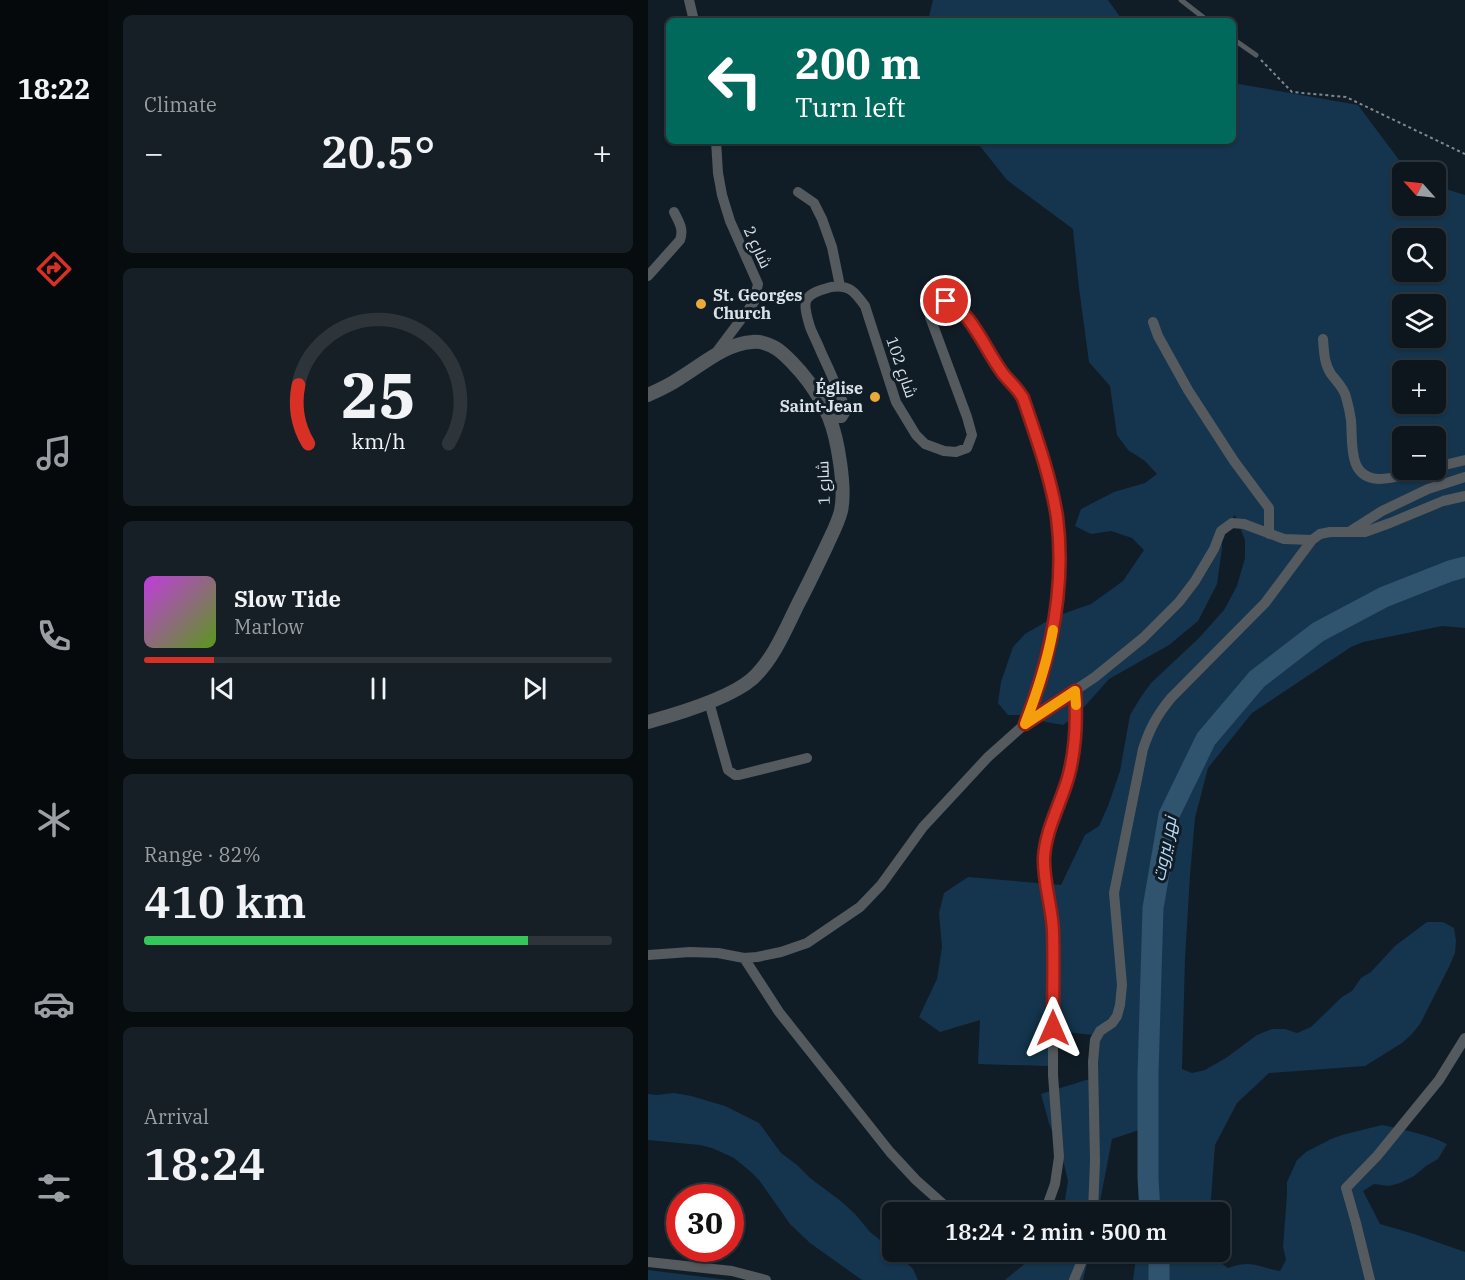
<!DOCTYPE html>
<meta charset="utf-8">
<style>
body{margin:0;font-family:"IBM Plex Serif",Cairo,serif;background:#161f25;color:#f1f3f6;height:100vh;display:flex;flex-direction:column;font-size:22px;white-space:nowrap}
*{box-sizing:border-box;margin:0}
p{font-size:20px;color:#9a9fa3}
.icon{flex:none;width:33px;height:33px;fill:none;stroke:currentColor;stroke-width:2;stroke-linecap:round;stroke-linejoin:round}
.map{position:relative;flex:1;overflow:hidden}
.panel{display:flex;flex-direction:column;gap:15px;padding:15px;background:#070c0f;width:540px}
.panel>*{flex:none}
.hud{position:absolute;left:18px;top:18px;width:570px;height:126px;border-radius:9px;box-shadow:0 2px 4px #0004,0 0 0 2px #2d353b;background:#00695c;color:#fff;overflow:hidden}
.needle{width:39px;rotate:297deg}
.tools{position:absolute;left:744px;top:162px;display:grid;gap:12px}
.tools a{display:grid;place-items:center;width:54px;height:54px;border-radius:9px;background:#0d161c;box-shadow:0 2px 4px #0004,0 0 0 2px #2d353b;font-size:30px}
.speed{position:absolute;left:18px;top:1184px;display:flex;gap:12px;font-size:30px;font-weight:700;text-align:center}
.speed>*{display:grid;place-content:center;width:78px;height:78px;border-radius:50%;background:#0d161c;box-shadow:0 2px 4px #0004,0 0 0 2px #2d353b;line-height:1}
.speed .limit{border:9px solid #d22;background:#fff;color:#111}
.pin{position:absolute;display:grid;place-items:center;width:51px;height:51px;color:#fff;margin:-26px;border:3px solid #fff;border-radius:50%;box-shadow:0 2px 6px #0007}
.me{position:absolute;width:66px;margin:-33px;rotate:0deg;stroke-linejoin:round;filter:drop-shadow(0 0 4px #0008)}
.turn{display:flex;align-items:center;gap:21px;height:126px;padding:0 30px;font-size:27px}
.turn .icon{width:78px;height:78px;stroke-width:2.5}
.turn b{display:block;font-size:42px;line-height:51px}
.big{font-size:45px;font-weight:600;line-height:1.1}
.panel .widget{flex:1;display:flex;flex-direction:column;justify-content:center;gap:9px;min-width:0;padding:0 21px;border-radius:9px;background:#161f25}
.panel .dial{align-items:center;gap:0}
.dial svg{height:156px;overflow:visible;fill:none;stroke:#2d353b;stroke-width:7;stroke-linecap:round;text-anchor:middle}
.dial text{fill:#f1f3f6;stroke:none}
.song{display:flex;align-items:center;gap:18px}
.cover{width:72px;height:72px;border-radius:9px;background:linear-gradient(135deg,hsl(290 70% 55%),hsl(90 70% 35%))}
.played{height:6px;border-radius:3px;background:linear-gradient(90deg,#d93025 15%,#2d353b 15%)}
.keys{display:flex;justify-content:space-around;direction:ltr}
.heat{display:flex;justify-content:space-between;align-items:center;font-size:33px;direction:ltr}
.charge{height:9px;border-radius:4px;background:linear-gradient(90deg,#34c759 82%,#2d353b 0)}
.trip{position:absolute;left:234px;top:1202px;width:348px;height:60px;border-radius:9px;background:#0d161c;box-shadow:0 2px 4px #0004,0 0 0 2px #2d353b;font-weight:600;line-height:60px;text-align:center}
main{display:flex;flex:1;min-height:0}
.menu{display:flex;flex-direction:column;width:108px;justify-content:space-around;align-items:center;background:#05090b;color:#9a9fa3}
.menu .icon{width:42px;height:42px}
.menu .active{color:#d93025}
.menu b{font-size:27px;color:#f1f3f6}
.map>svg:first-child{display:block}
.green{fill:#14354d;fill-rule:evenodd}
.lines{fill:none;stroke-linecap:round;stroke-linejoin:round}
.river{stroke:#30536e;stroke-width:21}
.path{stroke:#7e8890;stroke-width:2;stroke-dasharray:3 3;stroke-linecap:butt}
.service{stroke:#555a5f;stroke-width:5}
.minor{stroke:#555a5f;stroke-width:10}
.tertiary{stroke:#555a5f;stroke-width:14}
.route-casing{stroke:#8d1f18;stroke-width:15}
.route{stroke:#d93025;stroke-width:10}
.slow{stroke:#f59e0b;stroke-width:10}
.poi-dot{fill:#eaaa39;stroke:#111d26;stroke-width:2}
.labels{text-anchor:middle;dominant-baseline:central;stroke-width:6;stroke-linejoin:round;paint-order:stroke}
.street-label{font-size:16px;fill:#dae1e8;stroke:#111d26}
.poi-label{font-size:16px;font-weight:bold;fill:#dae1e8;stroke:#111d26;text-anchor:start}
.water-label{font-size:18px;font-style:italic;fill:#b6d9f5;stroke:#111d26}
</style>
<main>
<nav class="menu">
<b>18:22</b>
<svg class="icon active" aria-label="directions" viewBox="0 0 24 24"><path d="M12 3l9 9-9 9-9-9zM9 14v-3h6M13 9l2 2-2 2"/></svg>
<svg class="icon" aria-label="music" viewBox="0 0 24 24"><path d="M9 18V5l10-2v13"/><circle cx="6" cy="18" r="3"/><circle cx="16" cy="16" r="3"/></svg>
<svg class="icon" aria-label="phone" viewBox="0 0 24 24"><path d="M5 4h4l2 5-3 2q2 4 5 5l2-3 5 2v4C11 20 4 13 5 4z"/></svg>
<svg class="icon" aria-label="climate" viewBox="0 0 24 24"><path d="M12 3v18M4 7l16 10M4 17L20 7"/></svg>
<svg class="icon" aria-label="car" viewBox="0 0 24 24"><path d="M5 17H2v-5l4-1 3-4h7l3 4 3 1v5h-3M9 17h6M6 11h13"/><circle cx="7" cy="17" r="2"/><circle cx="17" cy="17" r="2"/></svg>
<svg class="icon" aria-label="filters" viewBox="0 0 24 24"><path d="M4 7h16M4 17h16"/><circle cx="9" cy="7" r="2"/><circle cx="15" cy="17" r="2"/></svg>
</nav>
<section class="panel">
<div class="widget"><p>Climate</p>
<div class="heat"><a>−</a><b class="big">20.5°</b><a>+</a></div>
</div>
<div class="widget dial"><svg viewBox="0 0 100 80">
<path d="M14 69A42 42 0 1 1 86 69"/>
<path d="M14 69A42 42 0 0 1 9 39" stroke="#d93025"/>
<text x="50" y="56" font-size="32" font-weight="700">25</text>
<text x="50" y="72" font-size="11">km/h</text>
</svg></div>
<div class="widget">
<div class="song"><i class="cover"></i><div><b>Slow Tide</b><p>Marlow</p></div></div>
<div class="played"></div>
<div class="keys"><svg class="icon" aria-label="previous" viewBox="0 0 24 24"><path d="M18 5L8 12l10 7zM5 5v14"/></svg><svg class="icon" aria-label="pause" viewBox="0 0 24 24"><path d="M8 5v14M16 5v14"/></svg><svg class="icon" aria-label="next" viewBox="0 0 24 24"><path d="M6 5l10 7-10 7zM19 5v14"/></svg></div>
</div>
<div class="widget"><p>Range · 82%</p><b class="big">410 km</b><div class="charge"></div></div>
<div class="widget"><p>Arrival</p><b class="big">18:24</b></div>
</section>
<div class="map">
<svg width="817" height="1280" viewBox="0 0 817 1280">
<rect width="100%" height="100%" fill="#111d26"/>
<path class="green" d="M 285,0 L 460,0 L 475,21 L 280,21 Z
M 585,83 L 710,105 L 760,172 L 754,172 L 754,206 L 788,206 L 788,186 L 817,195 L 817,628 L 794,626 L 715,642 L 703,647 L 604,713 L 560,768 L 547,818 L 542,875 L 537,959 L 534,1069 L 544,1073 L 557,1070 L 578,1058 L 609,1035 L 624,1029 L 637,1029 L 649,1033 L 663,1027 L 694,997 L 704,991 L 713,978 L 723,972 L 747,946 L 779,922 L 795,922 L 806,928 L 808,941 L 807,953 L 801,967 L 772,1024 L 763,1035 L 754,1043 L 717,1066 L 621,1073 L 589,1103 L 567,1145 L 562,1212 L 492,1212 L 492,1190 L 497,1128 L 464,1139 L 450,1212 L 415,1212 L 420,1181 L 415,1160 L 401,1123 L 393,1094 L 448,1077 L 445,1035 L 400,1030 L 400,1066 L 330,1064 L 332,1020 L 292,1032 L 271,1017 L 289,979 L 294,947 L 291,913 L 296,893 L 320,877 L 413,885 L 437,835 L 451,826 L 460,806 L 472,771 L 482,715 L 493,697 L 503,683 L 551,638 L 576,610 L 589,586 L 597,558 L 597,540 L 587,515 L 574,530 L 574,548 L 569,584 L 550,621 L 521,645 L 461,679 L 429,715 L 415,725 L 398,722 L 377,715 L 360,715 L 350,703 L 353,682 L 365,647 L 377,634 L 406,617 L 443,604 L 457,594 L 475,581 L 496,550 L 484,538 L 463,531 L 443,534 L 427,526 L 433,509 L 466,492 L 497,483 L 509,474 L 497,461 L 480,450 L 469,435 L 462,386 L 441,362 L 431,288 L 425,229 L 359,180 L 328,141 L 585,141 ZM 754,238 L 788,238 L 788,272 L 754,272 ZM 754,304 L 788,304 L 788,338 L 754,338 ZM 754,370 L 788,370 L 788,404 L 754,404 ZM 754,436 L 788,436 L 788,470 L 754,470 Z
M 26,1093 L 43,1096 L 77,1106 L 111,1123 L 133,1153 L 149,1165 L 162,1178 L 194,1202 L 207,1214 L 222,1232 L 251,1255 L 265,1269 L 270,1280 L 214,1280 L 162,1243 L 142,1224 L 111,1180 L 103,1172 L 86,1158 L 64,1148 L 52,1145 L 0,1140 L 0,1094 L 8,1095 Z
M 734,1125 C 756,1130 779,1134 799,1144 L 790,1159 L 778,1166 L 766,1176 L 752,1183 L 741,1186 L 726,1184 L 715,1191 L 732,1224 L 766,1234 L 817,1252 L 817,1280 L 485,1280 L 489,1251 L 568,1251 L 569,1260 L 580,1268 C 603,1259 610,1267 632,1271 L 638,1260 L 635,1247 L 639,1194 L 639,1182 L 649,1160 L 658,1152 L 683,1139 L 694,1135 Z
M 392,1251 L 442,1251 L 435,1280 L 357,1280 Z
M 0,1270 L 80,1280 L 0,1280 Z"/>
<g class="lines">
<path class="river" d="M 502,1212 L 500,1178 L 500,1074 L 505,908 L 521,815 L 558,739 L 609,679 L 670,632 L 736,597 L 802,571 L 817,567
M 507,1251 L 511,1263 L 511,1280"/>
<path class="path" d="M 613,60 L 644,92 L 698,97 L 817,154"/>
<path class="service" d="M 533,0 L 560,21
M 585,39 L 608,55"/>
<path class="minor" d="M 41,0 L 46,21
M 150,192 L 166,203 L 174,219 L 184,247 L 192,286
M 0,276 L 32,240 C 36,229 31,222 26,212
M 505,322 L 510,336 L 540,390 L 586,461 L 621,508 L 621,534
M 675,339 C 676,351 676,364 683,374 C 689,382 696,388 698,397 C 700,404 702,413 703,420 C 705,442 699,478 731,479 C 746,479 762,473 776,470
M 67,354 L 106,302 L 110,284 L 82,221 L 74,195 L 70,173 L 68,141
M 181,418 L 194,418 L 197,413 L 197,408 C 190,389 182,371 173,352 C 170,344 165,335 162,327 C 160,320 155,305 159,299 C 163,292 176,289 183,287 C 201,284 207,292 217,306 L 248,402 L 268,435 L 277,444 L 296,451 L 308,452 L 319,448 L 324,435 L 319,417 L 282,317 L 282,309 C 290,303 298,297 307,304 C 312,307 315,313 319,318 C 333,336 342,357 356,375 C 363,384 371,389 376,400 C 384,420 389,441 395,461 C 403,489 409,516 411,546 C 414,608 399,667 377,724
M 788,467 L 817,460
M 701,532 L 734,511 L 780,489 L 817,477
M 61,702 L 80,770 L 87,775 L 91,775 L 159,758
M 0,955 L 42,952 L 70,953 L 96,958 L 109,957 L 133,952 L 159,943 L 212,907 L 233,885 L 275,827 L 340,757 L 377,724 L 447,677 L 495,638 L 531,602 L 547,581 L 566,549 L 573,531 L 584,523 L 596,524 L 636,539 L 664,540
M 96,958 L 131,1012 L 242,1152 L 268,1180 L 304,1212
M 397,1212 L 407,1184 L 411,1157 L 405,1075 L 405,929 L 398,887 L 396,858 L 399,833 L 419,780 L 425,760 L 428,733 L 427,691
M 445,1212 L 447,1161 L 445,1062 L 447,1040 L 452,1031 L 464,1023 L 469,1016 L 472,1005 L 474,985 L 466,893 L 495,749 C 502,728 509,715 523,698 L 617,603 L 664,540 L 672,534 L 682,532 L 717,532 L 742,523 L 795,501 L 817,496
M 0,1262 L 84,1271 L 118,1280
M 426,1280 L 438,1251
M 722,1280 L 708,1223 L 698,1188 L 729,1156 L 791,1080 L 817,1038"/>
<path class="tertiary" d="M 0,395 C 11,390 22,385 32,378 C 54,365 76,344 104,342 C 125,340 139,357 152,371 C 164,385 174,401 181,417 C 190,439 198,489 193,511 C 190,523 184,534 179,545 C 170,564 161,583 151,602 C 138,628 126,659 104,679 C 82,698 29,714 0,722"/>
</g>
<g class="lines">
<defs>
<path id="route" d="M 298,301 C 323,309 340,356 357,376 C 363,383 370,389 375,398 C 388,436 403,478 409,517 C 418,589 403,658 377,724 L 427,691 C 429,721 428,749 420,778 C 412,805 398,829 396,857 C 395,882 404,906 405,931 C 406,963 405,995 405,1028"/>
</defs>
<use href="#route" class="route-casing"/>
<use href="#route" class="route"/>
<path class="slow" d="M 405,630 C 399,663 389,693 377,724 L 427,691 L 428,705"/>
</g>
<g class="poi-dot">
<circle cx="53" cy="304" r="6"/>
<circle cx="227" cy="397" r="6"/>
</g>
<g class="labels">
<g class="street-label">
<text transform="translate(110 247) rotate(65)">شارع 2</text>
<text transform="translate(254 367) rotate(71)">شارع 102</text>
<text transform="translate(175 483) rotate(-92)">شارع 1</text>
</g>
<g class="poi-label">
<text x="65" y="295">St. Georges<tspan x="65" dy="18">Church</tspan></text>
<text x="215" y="388" text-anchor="end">Église<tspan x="215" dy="18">Saint-Jean</tspan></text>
</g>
<g class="water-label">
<text transform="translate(516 849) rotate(-79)">نهر بيروت</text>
</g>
</g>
</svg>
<div class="tools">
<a><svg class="needle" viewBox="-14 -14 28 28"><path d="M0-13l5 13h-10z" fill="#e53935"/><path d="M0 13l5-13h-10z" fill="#9a9fa3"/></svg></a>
<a><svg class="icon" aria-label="search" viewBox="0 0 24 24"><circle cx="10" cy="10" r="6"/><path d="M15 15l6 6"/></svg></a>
<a><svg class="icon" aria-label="layers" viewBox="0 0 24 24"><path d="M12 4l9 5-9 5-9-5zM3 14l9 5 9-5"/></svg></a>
<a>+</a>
<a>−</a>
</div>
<div class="speed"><div class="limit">30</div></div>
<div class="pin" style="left:298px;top:301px;background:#d93025"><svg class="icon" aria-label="arrive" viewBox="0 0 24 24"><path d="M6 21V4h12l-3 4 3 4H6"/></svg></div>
<svg class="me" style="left:405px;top:1028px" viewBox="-20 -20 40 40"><path d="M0-17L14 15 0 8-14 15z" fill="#d93025" stroke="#fff" stroke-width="4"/></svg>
<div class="trip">18:24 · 2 min · 500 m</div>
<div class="hud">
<div class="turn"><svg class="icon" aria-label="left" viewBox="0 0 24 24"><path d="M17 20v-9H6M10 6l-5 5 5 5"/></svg><div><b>200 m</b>Turn left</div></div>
</div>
</div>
</main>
